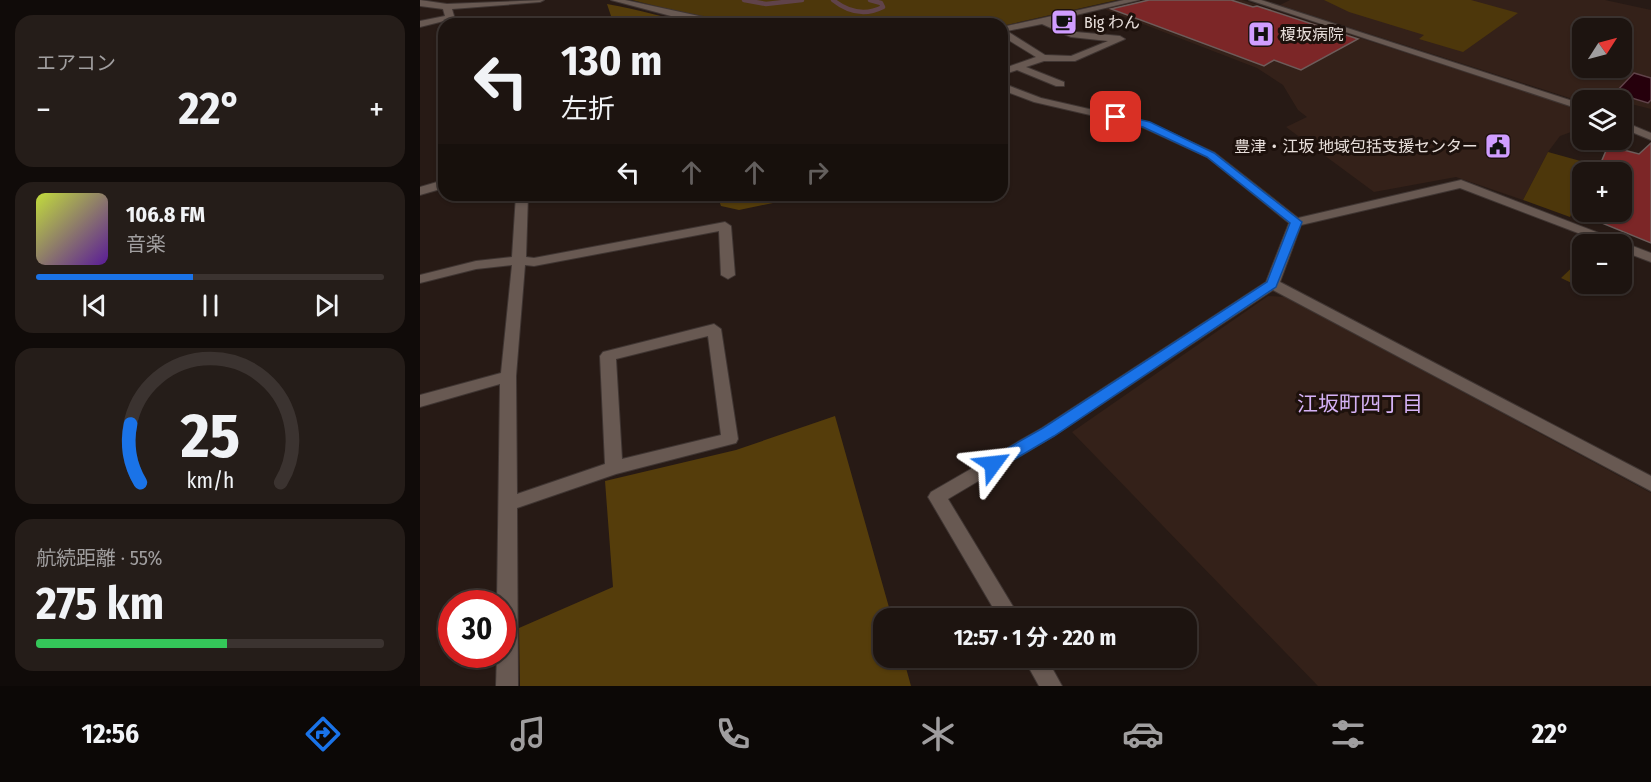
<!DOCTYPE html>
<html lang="ja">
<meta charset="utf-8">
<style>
body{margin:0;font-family:"Fira Sans Condensed","Noto Sans JP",sans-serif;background:#251d19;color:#f1f3f6;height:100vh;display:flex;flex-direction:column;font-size:22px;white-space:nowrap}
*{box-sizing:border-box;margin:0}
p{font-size:20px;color:#a09e9f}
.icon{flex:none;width:33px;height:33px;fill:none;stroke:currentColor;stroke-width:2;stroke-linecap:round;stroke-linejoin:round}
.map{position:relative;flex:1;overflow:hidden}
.panel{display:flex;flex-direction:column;gap:15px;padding:15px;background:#100b09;width:420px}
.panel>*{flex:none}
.guide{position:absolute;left:18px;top:18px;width:570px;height:183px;border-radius:18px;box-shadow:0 2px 4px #0004,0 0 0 2px #3b3330;background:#1d1410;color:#f1f3f6;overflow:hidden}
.needle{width:39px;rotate:54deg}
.buttons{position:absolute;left:1152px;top:18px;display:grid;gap:12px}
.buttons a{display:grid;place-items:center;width:60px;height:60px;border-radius:12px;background:#1d1410;box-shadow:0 2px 4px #0004,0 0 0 2px #3b3330;font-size:30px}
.speed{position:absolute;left:18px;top:590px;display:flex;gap:12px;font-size:30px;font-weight:700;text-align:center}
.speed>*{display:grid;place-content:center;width:78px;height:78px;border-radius:50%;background:#1d1410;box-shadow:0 2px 4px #0004,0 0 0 2px #3b3330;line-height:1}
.speed .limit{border:9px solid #d22;background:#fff;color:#111}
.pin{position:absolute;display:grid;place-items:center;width:51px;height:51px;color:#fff;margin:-26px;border-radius:12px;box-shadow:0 3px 9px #0006}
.me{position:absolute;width:66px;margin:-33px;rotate:60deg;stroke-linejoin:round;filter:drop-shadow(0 0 4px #0008)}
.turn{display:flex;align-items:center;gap:21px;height:126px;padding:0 24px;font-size:27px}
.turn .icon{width:78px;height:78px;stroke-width:2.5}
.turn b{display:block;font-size:42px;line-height:51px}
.lanes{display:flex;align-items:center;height:57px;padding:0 24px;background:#0003;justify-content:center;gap:30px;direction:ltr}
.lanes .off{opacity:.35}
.big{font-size:45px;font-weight:700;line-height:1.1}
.panel .widget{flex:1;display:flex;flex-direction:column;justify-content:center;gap:9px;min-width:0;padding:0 21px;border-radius:18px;background:#251d19}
.panel .dial{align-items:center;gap:0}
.dial svg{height:156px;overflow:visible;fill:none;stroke:#3b3330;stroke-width:7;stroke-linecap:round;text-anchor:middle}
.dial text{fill:#f1f3f6;stroke:none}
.song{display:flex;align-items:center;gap:18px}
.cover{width:72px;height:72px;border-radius:9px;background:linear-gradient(135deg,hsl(70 70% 55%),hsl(270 70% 35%))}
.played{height:6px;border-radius:3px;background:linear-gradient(90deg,#1a73e8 45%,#3b3330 45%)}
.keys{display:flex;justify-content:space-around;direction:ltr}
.heat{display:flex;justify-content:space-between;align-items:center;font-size:33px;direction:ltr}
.charge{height:9px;border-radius:4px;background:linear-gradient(90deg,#34c759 55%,#3b3330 0)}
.trip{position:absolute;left:453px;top:608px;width:324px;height:60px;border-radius:18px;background:#1d1410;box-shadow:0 2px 4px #0004,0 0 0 2px #3b3330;font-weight:700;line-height:60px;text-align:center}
.dock{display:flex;height:96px;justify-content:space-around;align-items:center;background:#0c0806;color:#a09e9f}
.dock .icon{width:42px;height:42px}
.dock .current{color:#1a73e8}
.dock b{font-size:27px;color:#f1f3f6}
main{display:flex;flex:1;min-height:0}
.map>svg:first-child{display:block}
.built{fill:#342119;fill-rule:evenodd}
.green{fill:#4d370b}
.forest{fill:#553d0b}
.water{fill:#26000c;stroke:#60434a;stroke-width:1.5}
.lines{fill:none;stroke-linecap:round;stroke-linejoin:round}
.stream{stroke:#60434a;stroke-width:4.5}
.building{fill:#7c2627;stroke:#6d5c5a;stroke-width:1.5}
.minor-casing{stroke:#3f3532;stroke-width:2}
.minor{fill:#685952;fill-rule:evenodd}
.route{fill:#1a73e8;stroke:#114b97;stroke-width:1.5}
.labels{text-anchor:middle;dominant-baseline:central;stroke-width:6;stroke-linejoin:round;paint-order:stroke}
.far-poi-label{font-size:16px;fill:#e7deda;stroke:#1d110c;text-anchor:start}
.neighbourhood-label{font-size:21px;fill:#d5b2f6;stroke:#1d110c}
</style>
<main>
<section class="panel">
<div class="widget"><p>エアコン</p>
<div class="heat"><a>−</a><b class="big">22°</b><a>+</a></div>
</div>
<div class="widget">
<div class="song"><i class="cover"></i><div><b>106.8 FM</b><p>音楽</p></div></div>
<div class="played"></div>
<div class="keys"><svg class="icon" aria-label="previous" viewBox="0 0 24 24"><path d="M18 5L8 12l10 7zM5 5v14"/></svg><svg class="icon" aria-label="pause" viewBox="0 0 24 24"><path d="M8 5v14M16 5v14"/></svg><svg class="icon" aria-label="next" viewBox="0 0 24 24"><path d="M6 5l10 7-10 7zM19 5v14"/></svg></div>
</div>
<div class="widget dial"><svg viewBox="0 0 100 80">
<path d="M14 69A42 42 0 1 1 86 69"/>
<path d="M14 69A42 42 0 0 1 9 39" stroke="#1a73e8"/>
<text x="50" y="56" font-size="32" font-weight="700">25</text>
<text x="50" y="72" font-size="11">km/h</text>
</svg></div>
<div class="widget"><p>航続距離 · 55%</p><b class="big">275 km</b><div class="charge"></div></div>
</section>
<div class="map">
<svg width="1231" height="686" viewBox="0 0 1231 686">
<rect width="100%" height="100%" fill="#271a15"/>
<path class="built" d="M 725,0 L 822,0 L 1148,105 L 1162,111 L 1162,128 L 1140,136 L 1128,152 L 1103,200 L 1036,177 L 954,192 L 866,127 L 887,117 L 878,110 L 863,85 L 837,68 L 684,9 Z
M 870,0 L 1185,0 L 1231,10 L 1231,109 L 1211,104 L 1202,110 L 1202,100 L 1162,100 L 1162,102 L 860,5 ZM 1162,28 L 1202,28 L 1202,68 L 1162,68 Z
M 848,296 L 865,297 L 1231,493 L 1231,686 L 898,686 L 652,432 Z"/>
<path class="green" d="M 212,0 L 697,0 L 582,26 L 582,24 L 323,23 L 267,14 Z
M 904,0 L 1051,0 L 1098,13 L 1043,52 L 999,39 L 1004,35 L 929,12 Z
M 1128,152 L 1175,165 L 1171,172 L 1162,172 L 1162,191 L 1150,217 L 1103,200 Z
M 1162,258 L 1162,284 L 1187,284 L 1177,295 L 1141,278 Z"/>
<path class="forest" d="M 187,4 C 219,9 250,20 282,24 L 220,24 L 191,16 Z
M 297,195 L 356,195 L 353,203 L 319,210 L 301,206 Z
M 415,416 L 472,618 L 464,618 L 464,657 L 483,657 L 491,686 L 100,686 L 99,628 L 193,587 L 185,481 L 316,450 Z"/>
<path class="water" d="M 1214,73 L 1231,78 L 1231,100 L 1228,103 L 1195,93 Z"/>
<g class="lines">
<path class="stream" d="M 324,0 L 346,4 L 382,0
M 413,0 C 428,12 445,16 463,7 L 461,3 L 450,0"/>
</g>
<path class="building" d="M 729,0 L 811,0 L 833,7 L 837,6 L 938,39 L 881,70 L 854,60 L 844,66 L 691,9 Z
M 1231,143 L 1231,243 L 1155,212 L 1202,212 L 1202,172 L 1177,172 L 1188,146 L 1219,154 Z"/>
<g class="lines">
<defs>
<path id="minor" d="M 0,0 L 27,4 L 124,0 L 120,2 L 32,9 L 34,16 L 42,24 L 33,24 L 28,20 L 0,27 L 0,21 L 25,16 L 23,9 L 0,6 Z
M 191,0 L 205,0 L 316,24 L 295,24 L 266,20 Z
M 704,0 L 719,0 L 631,21 L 656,32 L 700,36 L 705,39 L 655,61 L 624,61 L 606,67 L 644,82 L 644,86 L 636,86 L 597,70 L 582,75 L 582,69 L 616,57 L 582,36 L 582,27 ZM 622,24 L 651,37 L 688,41 L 651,56 L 625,55 L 587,31 Z
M 829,0 L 841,0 L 1162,104 L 1162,110 Z
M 582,83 L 621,98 L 730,123 L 795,153 L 878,218 L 1041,180 L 1231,253 L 1231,262 L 1202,251 L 1202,244 L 1187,244 L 1040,188 L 881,225 L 860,282 L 1231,476 L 1231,491 L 853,290 L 634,436 L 528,499 L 600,618 L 579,618 L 511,502 L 508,497 L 511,492 L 622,428 L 846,282 L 869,223 L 787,157 L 722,127 L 614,102 L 582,90 Z
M 1202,121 L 1231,133 L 1231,140 L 1202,128 Z
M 24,180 L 24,188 L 0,195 L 0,187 Z
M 96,195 L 108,195 L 106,257 L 114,258 L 305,222 L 311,226 L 315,275 L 308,279 L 301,275 L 299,231 L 114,266 L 105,265 L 96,376 L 97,494 L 185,464 L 180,356 L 183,352 L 294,324 L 301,329 L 318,439 L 316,443 L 196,474 L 97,508 L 98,686 L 76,686 L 77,654 L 82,654 L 82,603 L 77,603 L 80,384 L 0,407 L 0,395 L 81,373 L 92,265 L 56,269 L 0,283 L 0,275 L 56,261 L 92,257 ZM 288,336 L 301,435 L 202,459 L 196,359 Z
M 603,657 L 626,657 L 642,686 L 619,686 Z"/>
</defs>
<use href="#minor" class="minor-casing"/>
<use href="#minor" class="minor"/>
</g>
<path class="route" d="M 696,114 L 730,122 L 794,153 L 882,222 L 856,287 L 634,436 L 578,469 L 567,469 L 565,464 L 567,460 L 623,428 L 847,282 L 870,223 L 787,157 L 723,127 L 693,119 L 691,117 Z"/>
<defs>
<symbol id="cafe-square" viewBox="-11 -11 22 22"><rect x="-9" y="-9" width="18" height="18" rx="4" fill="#d09dff" stroke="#1d110c"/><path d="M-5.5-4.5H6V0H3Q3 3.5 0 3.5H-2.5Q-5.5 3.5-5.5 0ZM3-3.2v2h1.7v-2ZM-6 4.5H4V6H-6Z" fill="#111"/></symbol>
<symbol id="hospital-square" viewBox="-11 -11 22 22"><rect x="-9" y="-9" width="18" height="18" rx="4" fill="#d09dff" stroke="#1d110c"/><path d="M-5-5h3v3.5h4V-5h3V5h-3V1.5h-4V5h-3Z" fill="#111"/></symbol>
<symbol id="civic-square" viewBox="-11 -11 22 22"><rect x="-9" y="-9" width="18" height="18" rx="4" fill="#d09dff" stroke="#1d110c"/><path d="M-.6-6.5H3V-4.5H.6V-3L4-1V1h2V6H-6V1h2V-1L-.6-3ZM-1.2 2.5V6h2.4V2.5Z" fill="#111"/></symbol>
</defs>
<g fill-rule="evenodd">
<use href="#cafe-square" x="629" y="7" width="30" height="30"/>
<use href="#hospital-square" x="826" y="19" width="30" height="30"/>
<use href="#civic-square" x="1063" y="131" width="30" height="30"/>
</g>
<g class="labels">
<g class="far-poi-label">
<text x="664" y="22">Big わん</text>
<text x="860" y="34">榎坂病院</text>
<text x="1058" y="146" text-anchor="end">豊津・江坂 地域包括支援センター</text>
</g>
<g class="neighbourhood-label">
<text x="940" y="404">江坂町四丁目</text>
</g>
</g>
</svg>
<div class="buttons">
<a><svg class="needle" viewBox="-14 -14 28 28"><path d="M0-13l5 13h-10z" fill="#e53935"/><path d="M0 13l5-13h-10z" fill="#a09e9f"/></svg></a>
<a><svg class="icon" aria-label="layers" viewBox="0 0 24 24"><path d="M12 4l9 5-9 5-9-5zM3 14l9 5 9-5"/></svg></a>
<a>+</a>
<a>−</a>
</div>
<div class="speed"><div class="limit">30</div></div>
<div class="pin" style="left:696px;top:117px;background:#d93025"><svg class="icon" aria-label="arrive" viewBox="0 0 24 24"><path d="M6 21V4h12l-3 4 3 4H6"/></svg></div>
<svg class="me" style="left:573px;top:464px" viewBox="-20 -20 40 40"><path d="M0-17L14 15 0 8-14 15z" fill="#1a73e8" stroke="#fff" stroke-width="4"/></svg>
<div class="trip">12:57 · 1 分 · 220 m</div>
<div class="guide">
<div class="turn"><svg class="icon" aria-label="left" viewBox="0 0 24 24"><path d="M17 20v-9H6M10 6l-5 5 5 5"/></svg><div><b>130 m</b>左折</div></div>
<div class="lanes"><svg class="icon" aria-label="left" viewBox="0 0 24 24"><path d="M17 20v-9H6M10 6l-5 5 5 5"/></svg><svg class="icon off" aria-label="ahead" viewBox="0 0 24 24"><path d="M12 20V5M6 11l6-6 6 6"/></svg><svg class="icon off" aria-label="ahead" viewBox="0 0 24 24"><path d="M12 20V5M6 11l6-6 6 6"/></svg><svg class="icon off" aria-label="right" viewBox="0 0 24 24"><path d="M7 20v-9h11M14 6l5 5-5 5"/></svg></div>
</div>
</div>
</main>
<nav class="dock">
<b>12:56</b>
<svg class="icon current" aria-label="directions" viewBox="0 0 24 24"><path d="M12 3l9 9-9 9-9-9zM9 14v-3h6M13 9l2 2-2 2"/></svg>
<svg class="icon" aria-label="music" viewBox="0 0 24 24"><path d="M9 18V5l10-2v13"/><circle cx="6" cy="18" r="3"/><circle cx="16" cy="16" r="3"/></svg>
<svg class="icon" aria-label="phone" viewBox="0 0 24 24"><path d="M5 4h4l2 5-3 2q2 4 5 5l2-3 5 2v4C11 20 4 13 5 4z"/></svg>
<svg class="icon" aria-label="climate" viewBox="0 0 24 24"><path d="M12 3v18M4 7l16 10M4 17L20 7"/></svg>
<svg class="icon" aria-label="car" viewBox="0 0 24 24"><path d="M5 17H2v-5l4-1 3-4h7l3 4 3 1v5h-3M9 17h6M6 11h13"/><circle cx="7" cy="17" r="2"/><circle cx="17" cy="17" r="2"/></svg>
<svg class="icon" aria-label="filters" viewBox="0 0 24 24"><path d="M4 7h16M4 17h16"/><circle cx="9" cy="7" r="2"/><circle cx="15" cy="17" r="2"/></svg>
<b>22°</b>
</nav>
